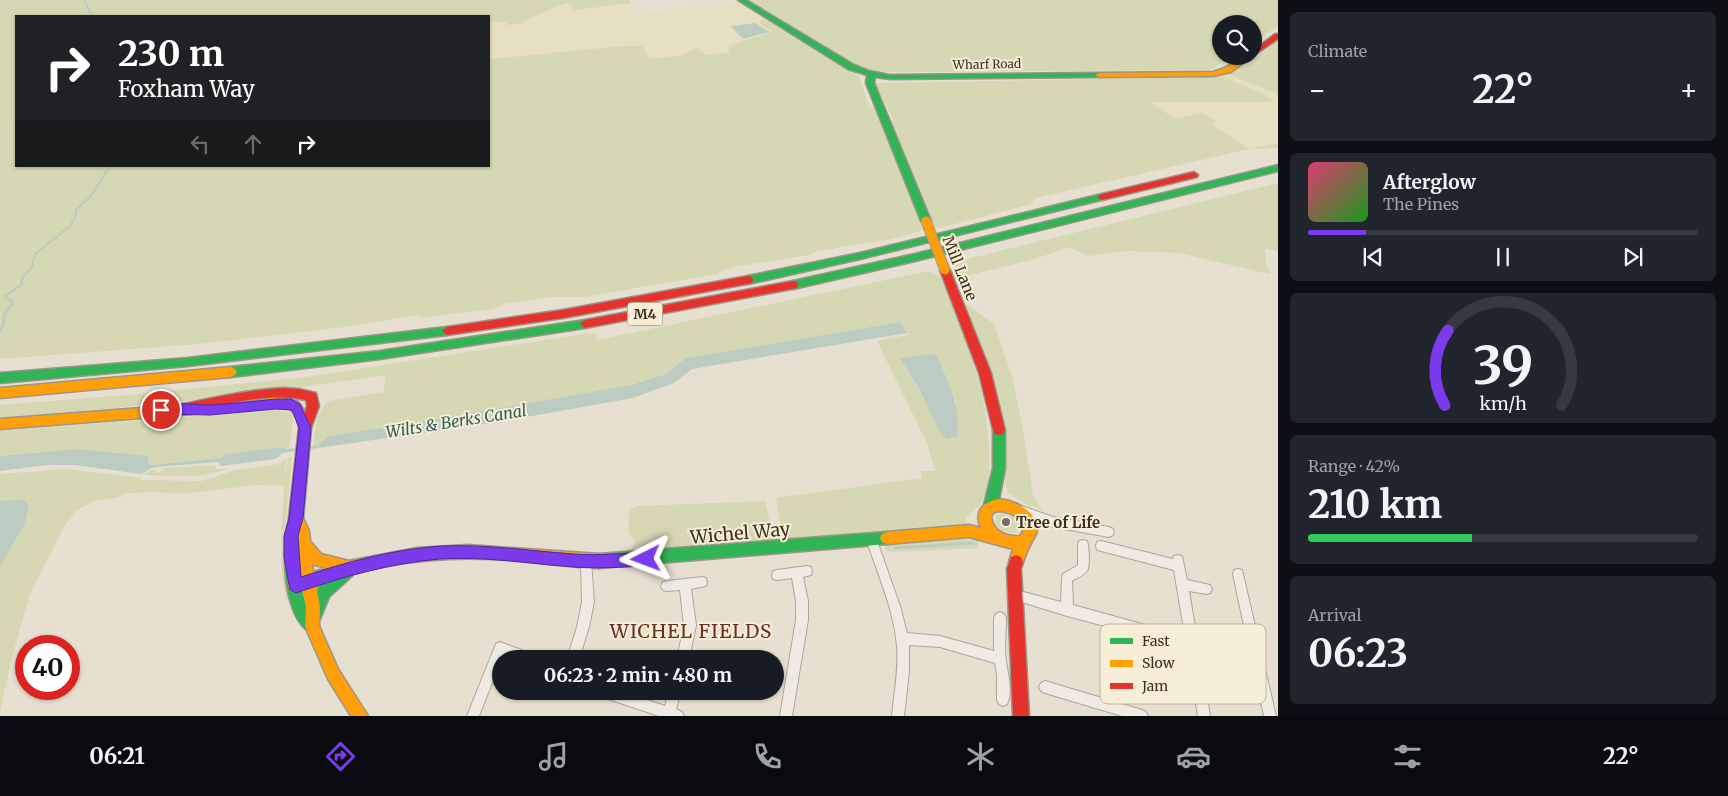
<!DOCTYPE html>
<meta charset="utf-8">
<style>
body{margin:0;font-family:Merriweather,serif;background:#20242c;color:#f1f3f6;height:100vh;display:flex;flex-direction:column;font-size:19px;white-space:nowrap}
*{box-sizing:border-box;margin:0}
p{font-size:16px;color:#9ea1a6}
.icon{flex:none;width:28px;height:28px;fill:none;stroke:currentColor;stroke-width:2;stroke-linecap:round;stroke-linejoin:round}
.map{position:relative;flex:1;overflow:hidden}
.panel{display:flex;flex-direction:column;gap:12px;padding:12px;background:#0d0f14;width:450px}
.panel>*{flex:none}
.banner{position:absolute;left:15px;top:15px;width:475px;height:152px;border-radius:0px;box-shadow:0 1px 4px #0004;background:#202124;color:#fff;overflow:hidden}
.fabs{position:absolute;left:1212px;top:15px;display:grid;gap:10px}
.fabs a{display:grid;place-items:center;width:50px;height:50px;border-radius:50%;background:#171b24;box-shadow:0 1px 4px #0004;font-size:25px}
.speed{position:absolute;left:15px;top:635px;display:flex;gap:10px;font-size:25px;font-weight:700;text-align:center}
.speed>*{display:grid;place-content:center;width:65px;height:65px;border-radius:50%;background:#171b24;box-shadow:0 1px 4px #0004;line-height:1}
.speed .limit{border:8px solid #d22;background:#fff;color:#111}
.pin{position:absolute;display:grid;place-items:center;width:42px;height:42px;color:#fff;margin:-21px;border:2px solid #fff;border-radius:50%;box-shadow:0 1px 5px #0007}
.me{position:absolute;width:55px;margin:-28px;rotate:267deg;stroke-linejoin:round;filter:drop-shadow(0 0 4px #0008)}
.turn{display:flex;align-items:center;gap:18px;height:105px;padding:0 20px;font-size:22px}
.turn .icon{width:65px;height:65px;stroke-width:2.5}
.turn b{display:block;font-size:35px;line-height:42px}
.lanes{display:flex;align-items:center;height:48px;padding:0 20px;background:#0003;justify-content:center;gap:25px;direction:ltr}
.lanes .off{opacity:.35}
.big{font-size:38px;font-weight:700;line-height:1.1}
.panel .card{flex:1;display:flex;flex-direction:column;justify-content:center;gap:8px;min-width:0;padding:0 18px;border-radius:8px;background:#20242c}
.panel .dial{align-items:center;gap:0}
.dial svg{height:130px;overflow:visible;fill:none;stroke:#363941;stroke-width:7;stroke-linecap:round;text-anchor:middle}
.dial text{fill:#f1f3f6;stroke:none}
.song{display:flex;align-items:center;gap:15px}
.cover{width:60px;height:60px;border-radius:8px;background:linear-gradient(135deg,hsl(340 70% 55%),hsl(120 70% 35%))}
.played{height:5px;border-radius:2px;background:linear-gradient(90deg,#7c3aed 15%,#363941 15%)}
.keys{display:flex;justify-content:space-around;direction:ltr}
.heat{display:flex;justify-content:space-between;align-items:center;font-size:28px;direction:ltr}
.charge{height:8px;border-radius:4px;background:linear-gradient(90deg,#34c759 42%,#363941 0)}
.trip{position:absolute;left:492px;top:650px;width:292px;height:50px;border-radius:25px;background:#171b24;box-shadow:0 1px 4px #0004;font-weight:700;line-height:50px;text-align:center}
.tabs{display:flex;height:80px;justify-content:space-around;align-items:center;background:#090b0e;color:#9ea1a6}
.tabs .icon{width:35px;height:35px}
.tabs .on{color:#7c3aed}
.tabs b{font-size:22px;color:#f1f3f6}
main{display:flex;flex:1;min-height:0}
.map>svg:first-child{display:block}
.farmland{fill:#e6dfc2}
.green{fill:#d6d7b3;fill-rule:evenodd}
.water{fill:#bcccc2}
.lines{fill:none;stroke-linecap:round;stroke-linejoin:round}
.stream-far2{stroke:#bcccc2;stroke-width:2}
.stream-far1{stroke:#bcccc2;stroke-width:2.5}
.stream{stroke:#bcccc2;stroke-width:3}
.street-casing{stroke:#ada599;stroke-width:2}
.fast-casing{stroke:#9c958a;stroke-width:3}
.slow-casing{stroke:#9c958a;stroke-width:3}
.jam-casing{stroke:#9c958a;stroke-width:3}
.street{fill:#efebe3;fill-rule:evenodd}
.fast{fill:#30b455;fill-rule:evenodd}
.slow{fill:#ff9f0a;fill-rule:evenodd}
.jam{fill:#e5322d;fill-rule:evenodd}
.slow-bridge-casing{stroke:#9c958a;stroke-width:11;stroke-linecap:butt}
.slow-bridge{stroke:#ff9f0a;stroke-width:9}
.route{fill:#7c3aed;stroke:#51269a}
.poi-dot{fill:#786c5e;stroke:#f7eed8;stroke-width:2}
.labels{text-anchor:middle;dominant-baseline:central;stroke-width:4;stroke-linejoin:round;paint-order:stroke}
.far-street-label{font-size:12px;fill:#3d2e20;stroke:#f7eed8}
.shield{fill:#f7eed8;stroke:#756857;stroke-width:1}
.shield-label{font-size:14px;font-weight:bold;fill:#3d2e20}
.street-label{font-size:15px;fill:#3d2e20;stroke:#f7eed8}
.poi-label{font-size:15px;font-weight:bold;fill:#3d2e20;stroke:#f7eed8;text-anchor:start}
.water-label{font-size:16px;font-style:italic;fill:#2f5d5a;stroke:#f7eed8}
.near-street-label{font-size:18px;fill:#3d2e20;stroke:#f7eed8}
.near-neighbourhood-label{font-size:19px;letter-spacing:1px;fill:#6b2e1e;stroke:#f7eed8}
.key{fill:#f7eed8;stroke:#bfb4a1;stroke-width:1}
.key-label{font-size:14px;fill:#3d2e20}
</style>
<main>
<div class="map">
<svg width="1278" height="716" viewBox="0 0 1278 716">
<rect width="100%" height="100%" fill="#e7e0d1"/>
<path class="farmland" d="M 568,3 L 570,6 L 631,3 L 637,14 L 740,3 L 766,20 L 760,22 L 773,32 L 729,52 L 707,55 L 697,48 L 683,55 L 648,59 L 596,48 L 489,59 L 489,23 L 524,23 L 524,21 L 557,6 Z
M 1227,74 L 1278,94 L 1278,143 L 1249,149 L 1189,129 L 1150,102 L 1275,101 L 1218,76 Z"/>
<path class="green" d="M 0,0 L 630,0 L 631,3 L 575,10 L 568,3 L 557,6 L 524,21 L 525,23 L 507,25 L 506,22 L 489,23 L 489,16 L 16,16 L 16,166 L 489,166 L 489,59 L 622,46 L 642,46 L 649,59 L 683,55 L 697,48 L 707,55 L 729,52 L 729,45 L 772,32 L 759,22 L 766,20 L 859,76 L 869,107 L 876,108 L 923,230 L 892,239 L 818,251 L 809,255 L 733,267 L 716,274 L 586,297 L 550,297 L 503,304 L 493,309 L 421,318 L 418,315 L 353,326 L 199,344 L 0,359 Z
M 748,0 L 1278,0 L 1278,26 L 1254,42 L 1254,24 L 1221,24 L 1221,56 L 1232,56 L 1211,70 L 893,72 L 868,70 L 855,65 Z
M 1278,41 L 1278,94 L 1230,75 Z
M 1222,77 L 1264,94 L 1275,102 L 1150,102 L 1175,119 L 1203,113 L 1217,122 L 1211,124 L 1249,149 L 1278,143 L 1278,148 L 1249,149 L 1036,198 L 1029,205 L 935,229 L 889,120 L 894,121 L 875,83 Z
M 1278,183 L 1278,251 L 1265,248 L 1266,263 L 1270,274 L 1178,253 L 1127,251 L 1088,256 L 1069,247 L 1035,259 L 954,279 L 951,263 Z
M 929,271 L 940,276 C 966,336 989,392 989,459 C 989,472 990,488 983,500 C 979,507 971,513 965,519 L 967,523 L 958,526 L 656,551 L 632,551 L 635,540 L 628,533 L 629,510 L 637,506 L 765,501 L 771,527 L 781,527 L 776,498 L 922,478 L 921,471 L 935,471 L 927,443 L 877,341 L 908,335 L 900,322 L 686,358 L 666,374 L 631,385 L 408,424 L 328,436 L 318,445 L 313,446 C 315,432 316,409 329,401 L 384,392 L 385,375 C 258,395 129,407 0,418 L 0,405 L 127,395 L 306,377 L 583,334 L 596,333 L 597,340 ZM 901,358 L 955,400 L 959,428 L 957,437 L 940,432 L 930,410 Z
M 963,302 L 994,324 L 1012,376 L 1022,424 L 1033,495 L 1041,509 L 1028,505 L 1008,493 Z
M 275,410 L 289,412 L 294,415 L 289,449 L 284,447 L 225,454 L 220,458 L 151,465 L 148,462 L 147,456 L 77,449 L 0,456 L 0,431 Z
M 292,457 L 285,531 L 292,598 L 286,600 C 278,562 282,524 284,486 L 257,485 L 183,494 L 153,492 L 127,493 L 116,498 L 94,501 L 77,510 L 65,525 L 30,594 L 11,661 L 0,712 L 0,474 L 67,469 L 141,478 L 140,480 L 202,481 L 236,470 L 279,464 L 286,459 L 285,480 L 288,458 Z
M 215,465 L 217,469 L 228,469 C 201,479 173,476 144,475 L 147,472 L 156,469 L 155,473 L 160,472 L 165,468 Z
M 1004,512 C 1012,514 1019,519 1019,528 L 1015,533 L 1003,532 L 997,526 L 995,516 Z
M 960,539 L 978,540 L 979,548 L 890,552 L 885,549 L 887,544 Z"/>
<path class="water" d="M 755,23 L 769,32 L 743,39 L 731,26 Z
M 900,322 L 907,333 L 692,369 L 674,383 L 633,398 L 492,423 L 283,453 L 275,459 L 221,466 L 218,462 L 156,467 L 149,469 L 142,474 L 74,465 L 48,465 L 0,471 L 0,456 L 77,449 L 148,456 L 148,462 L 151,465 L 220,458 L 225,454 L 284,447 L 287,449 L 318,445 L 328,436 L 408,424 L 631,385 L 666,374 L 686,358 Z
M 933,354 L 938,358 C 948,383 962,409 957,437 L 947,439 L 940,432 L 918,387 L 900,358 Z
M 23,500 L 29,505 L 24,525 L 0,566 L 0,501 Z"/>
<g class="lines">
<path class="stream-far2" d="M 84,0 L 92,16
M 22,282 L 22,278 L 32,267 L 35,254 L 70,226 L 76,216 L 76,210 L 91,196 L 110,166"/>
<path class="stream-far1" d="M 0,331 L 4,324 L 4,315 L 13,303 L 5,296 L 22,284 L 22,281"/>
<path class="stream" d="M 895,548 L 973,543"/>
<defs>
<path id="street" d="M 1022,506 L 1053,517 L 1109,527 L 1113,529 L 1114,532 L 1113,535 L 1109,537 L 1053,527 L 1018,514 L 1017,511 L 1018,508 Z
M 871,533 L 875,535 L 876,538 L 900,606 L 907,633 L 940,636 L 994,651 L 994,618 L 996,614 L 1000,612 L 1004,614 L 1006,618 C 1006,632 1004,647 1006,661 C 1008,675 1013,691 1007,704 L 1003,706 L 999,704 L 997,700 L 997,675 L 995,663 L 940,647 L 909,645 L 909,672 L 904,716 L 892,716 C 894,693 899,669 897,646 C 894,609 877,573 866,538 L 867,535 Z
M 1083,540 L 1087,541 C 1089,546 1090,567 1087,571 C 1084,575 1077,578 1072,581 L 1073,605 L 1185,636 L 1174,570 L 1101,551 L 1097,550 L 1096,546 L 1097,542 L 1101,541 L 1173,559 L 1174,556 L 1178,555 L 1182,556 L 1187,580 L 1210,585 L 1212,589 L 1210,593 L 1206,594 L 1189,591 L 1197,639 L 1250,654 L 1233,574 L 1234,570 L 1238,569 L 1242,570 L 1276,716 L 1264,716 L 1253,666 L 1199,651 L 1210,716 L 1198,716 L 1187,648 L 1067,616 L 1012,599 L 1010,595 L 1012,591 L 1016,590 L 1061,602 L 1062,578 L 1063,574 L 1078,565 L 1078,545 L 1079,541 Z
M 586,556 L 590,557 L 591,561 L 594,602 L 589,627 L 579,659 L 567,659 L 577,627 L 582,602 L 581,561 L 582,557 Z
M 807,566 L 811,567 L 812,571 L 811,575 L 803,577 L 808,601 L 808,620 L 792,716 L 780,716 L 796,620 L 796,601 L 792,578 L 777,580 L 773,579 L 772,575 L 773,571 L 777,570 Z
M 702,577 L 706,578 L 707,582 L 706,586 L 691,589 L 696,625 L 689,659 L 677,659 L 684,625 L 680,590 L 667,591 L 663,590 L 661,586 L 663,582 L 667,581 Z
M 500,642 L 535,655 L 537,659 L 514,659 L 503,655 L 479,716 L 467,716 L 496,644 Z
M 1045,681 L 1142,710 L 1146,712 L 1148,716 L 1122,716 L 1045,693 L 1041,691 L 1039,687 L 1041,683 Z
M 596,691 L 621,691 L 665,706 L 669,691 L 681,691 L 676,709 L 682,712 L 684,716 L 659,716 L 602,697 L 598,695 Z"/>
<path id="fast" d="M 738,0 L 746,0 L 854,65 L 869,71 L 890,75 L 1099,73 L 1103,75 L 1099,77 L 890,79 L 875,77 L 874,83 L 931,221 L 926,224 L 921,221 L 866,83 L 867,75 L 848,69 Z
M 1278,165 L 1278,171 L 915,261 L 793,289 L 788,285 L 793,281 L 915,254 Z
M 1102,194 L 1107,197 L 1105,199 L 860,259 L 748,284 L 743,280 L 748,276 L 860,253 Z
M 585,320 L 590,324 L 585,328 L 380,359 L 231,377 L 227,375 L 225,372 L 227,369 L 231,367 L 380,351 Z
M 447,327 L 452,331 L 447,335 L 188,366 L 0,383 L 0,373 L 188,358 Z
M 999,425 L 1003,426 L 1005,430 L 1005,468 L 998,505 L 996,509 L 991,511 L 986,509 L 984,505 L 993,468 L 993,430 L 995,426 Z
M 296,512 L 301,514 C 304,522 298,535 298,545 C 297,567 300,590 309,611 L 319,587 L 342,566 L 347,564 L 352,566 L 354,571 L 352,576 L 329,597 L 320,619 L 317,620 L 319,626 L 317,631 L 312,633 C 282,621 280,540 291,514 Z
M 887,532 L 892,534 L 894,538 L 892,542 L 887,544 L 599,568 L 594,566 L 592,561 L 594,556 L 599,554 Z"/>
<path id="slow" d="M 1244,56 L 1253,56 L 1231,72 L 1213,76 L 1099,77 L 1095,75 L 1099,73 L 1213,72 L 1225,68 Z
M 231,367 L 235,369 L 237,372 L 235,375 L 231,377 L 0,398 L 0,388 Z
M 270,398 L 283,398 L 298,402 L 306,413 L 311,428 L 309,432 L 305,433 L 301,432 C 298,426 298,418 294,413 C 284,399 261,413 248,408 L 246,405 L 248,402 Z
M 192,404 L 196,406 L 198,409 L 196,412 L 192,414 L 0,429 L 0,419 Z
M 1000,499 C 1016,501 1037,511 1037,530 C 1037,533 1035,535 1034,538 C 1028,547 1025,557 1021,567 L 1016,569 L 1011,567 L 1009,562 L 1013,549 L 969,537 L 887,544 L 882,542 L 880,538 L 882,534 L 887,532 L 969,525 L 981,528 C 973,511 984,501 1000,499 ZM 1000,511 C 1012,512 1022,518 1023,531 L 1020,536 C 1006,537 993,532 991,516 L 994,512 Z
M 296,512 L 301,514 L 309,531 L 310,541 L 321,554 L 349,561 L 417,548 L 468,545 L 599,554 L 604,556 L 606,561 L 604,566 L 599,568 C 563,567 528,560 492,559 C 433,556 372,565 316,585 L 320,607 L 319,626 L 338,669 L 368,716 L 351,716 L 328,679 L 305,626 L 306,607 L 302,590 L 295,593 L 290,591 L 288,586 L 290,581 L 300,577 L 295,531 L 289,518 L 291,514 ZM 312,564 L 326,568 L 313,572 Z"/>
<path id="jam" d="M 1275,34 L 1278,34 L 1278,39 L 1254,55 L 1254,50 Z
M 1194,172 L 1198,175 L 1197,177 L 1102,200 L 1097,197 L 1102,194 Z
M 945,266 L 950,270 L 991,373 L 1005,430 L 1003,434 L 999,435 L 995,434 L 993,430 L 979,373 L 940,270 Z
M 748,276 L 752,277 L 753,280 L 752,283 L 563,318 L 447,335 L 442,331 L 447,327 L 563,310 Z
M 793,281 L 797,282 L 798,285 L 797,288 L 585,328 L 580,324 L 585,320 Z
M 283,388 L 299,389 L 316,393 L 319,406 L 311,428 L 303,518 L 301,522 L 296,524 L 291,522 L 289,518 L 299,428 L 307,406 L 306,400 C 266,392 222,405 183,414 L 179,412 L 177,409 L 179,406 L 183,404 C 216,397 249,390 283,388 Z
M 1016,555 L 1021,557 L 1023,562 L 1021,569 L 1029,716 L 1013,716 L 1007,569 L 1011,557 Z"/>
</defs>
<use href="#street" class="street-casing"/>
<use href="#fast" class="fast-casing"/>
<use href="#slow" class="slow-casing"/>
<use href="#jam" class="jam-casing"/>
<use href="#street" class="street"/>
<use href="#fast" class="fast"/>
<use href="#slow" class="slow"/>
<use href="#jam" class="jam"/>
<defs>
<path id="slow-bridge" d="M 926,221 L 945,270"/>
</defs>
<use href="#slow-bridge" class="slow-bridge-casing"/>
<use href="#slow-bridge" class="slow-bridge"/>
</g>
<path class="route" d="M 276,399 L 291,399 L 300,404 L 311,428 L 303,518 L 298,536 L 301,577 C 346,562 394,549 442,546 C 487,544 530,551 574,554 C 598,556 623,553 646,553 L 651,555 L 653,559 L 651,564 L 646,566 C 622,567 597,569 574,567 C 529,564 485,556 440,559 C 391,563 342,577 296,593 L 290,590 L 284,557 L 284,536 L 289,518 L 299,428 L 292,410 L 276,409 L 210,415 L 156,414 L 155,410 L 156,407 C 174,401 193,405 210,405 C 232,404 255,401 276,399 Z"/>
<circle class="poi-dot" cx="1006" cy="522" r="5"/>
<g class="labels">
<g class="far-street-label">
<text transform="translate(987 64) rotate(-1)">Wharf Road</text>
</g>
<rect class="shield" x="627.5" y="302.5" width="35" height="23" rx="4"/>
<g class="shield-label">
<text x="645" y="314">M4</text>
</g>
<g class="street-label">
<text transform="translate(960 268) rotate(68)">Mill Lane</text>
</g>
<g class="poi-label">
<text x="1016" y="522">Tree of Life</text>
</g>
<g class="water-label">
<text transform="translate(456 421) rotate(-9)">Wilts &amp; Berks Canal</text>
</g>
<g class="near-street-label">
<text transform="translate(740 533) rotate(-5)">Wichel Way</text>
</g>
<g class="near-neighbourhood-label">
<text x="691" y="631">WICHEL FIELDS</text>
</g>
</g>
<rect x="1100" y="624" width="166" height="80" rx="8" class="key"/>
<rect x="1110" y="638" width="23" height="6" fill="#30b455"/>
<rect x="1110" y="660" width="23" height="7" fill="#ff9f0a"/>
<rect x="1110" y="683" width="23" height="6" fill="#e5322d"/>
<g class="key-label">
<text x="1142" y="646">Fast</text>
<text x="1142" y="668">Slow</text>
<text x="1142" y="691">Jam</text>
</g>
</svg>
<div class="fabs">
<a><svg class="icon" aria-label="search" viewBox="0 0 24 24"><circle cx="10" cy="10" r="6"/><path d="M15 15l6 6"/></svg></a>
</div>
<div class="speed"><div class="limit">40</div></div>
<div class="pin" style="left:161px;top:410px;background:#d93025"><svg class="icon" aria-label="arrive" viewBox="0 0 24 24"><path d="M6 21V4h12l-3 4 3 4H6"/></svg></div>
<svg class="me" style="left:646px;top:559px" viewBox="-20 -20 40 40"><path d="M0-17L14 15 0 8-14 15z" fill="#7c3aed" stroke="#fff" stroke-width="4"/></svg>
<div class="trip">06:23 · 2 min · 480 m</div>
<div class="banner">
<div class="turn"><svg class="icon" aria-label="right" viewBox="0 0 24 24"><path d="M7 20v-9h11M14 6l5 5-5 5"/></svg><div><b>230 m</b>Foxham Way</div></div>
<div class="lanes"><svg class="icon off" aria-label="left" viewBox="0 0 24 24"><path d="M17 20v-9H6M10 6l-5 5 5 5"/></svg><svg class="icon off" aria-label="ahead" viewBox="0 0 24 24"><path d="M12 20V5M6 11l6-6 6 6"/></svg><svg class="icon" aria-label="right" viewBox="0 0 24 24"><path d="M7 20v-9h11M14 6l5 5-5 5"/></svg></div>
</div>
</div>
<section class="panel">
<div class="card"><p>Climate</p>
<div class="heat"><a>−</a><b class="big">22°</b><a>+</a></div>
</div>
<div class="card">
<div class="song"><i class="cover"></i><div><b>Afterglow</b><p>The Pines</p></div></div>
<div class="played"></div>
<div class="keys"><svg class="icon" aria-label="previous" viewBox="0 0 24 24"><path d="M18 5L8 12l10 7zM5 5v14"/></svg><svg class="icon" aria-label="pause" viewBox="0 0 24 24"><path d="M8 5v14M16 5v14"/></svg><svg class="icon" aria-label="next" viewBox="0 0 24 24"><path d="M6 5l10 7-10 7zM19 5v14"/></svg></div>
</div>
<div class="card dial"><svg viewBox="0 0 100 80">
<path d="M14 69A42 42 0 1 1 86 69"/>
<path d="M14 69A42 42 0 0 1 16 23" stroke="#7c3aed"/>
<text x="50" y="56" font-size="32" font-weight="700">39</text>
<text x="50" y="72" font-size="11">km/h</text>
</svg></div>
<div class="card"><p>Range · 42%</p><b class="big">210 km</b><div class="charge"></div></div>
<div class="card"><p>Arrival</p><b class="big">06:23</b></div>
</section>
</main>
<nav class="tabs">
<b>06:21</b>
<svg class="icon on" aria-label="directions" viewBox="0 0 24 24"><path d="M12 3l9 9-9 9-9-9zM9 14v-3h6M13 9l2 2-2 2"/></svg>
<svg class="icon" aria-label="music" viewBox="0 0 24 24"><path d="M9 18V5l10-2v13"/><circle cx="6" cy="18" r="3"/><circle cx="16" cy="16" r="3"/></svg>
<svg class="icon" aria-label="phone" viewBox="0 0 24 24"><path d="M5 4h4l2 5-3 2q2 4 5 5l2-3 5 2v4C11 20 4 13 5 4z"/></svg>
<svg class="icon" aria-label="climate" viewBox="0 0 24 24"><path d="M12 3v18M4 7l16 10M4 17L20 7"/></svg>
<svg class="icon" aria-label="car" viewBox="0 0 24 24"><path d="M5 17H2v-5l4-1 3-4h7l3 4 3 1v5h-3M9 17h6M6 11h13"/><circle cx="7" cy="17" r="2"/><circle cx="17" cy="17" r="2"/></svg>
<svg class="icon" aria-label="filters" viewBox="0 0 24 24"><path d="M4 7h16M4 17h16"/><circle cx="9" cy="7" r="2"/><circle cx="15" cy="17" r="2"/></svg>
<b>22°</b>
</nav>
